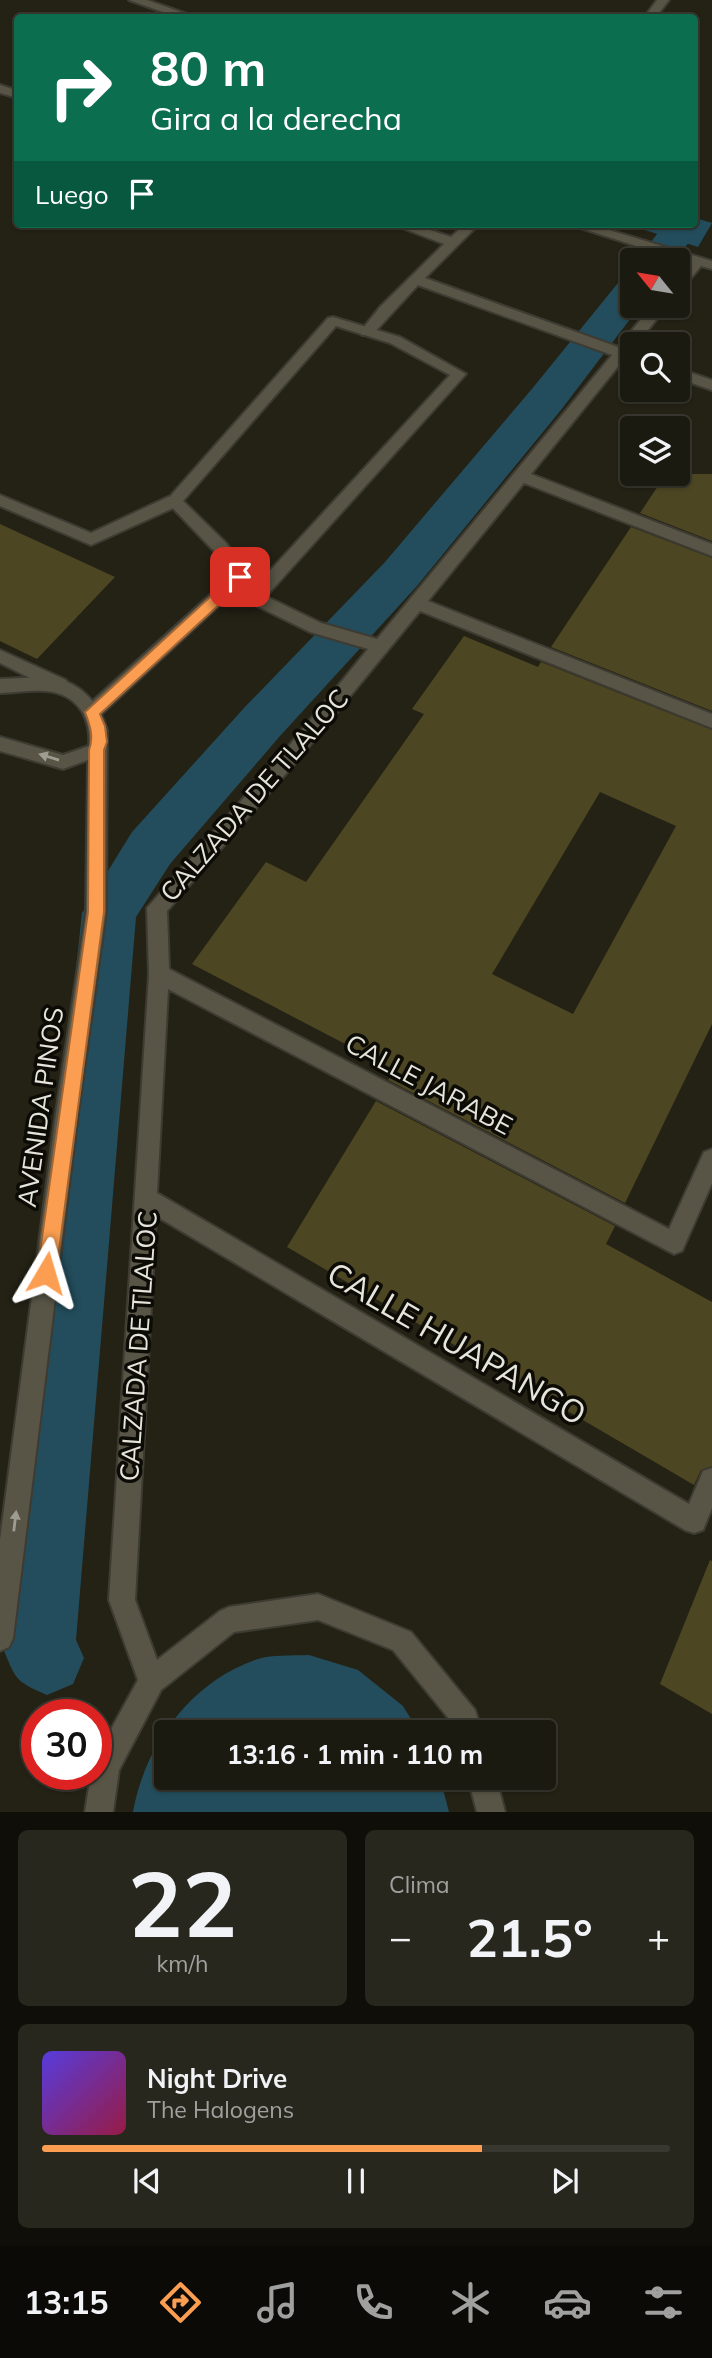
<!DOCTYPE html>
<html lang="es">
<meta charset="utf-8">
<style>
body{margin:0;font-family:Mulish,sans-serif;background:#28271e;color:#f1f3f6;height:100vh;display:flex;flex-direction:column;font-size:26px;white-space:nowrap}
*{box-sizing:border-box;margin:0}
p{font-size:23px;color:#a0a19f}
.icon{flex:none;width:38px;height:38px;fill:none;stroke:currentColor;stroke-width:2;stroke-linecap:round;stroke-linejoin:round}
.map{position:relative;height:1812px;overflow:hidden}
.sheet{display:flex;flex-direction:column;gap:18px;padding:18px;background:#0f0e09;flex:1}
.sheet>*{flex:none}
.top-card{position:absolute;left:14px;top:14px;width:684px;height:214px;border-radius:7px;box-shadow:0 2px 5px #0004,0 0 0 2px #393830;background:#0b6e4f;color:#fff;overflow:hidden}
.needle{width:46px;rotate:300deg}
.buttons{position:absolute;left:620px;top:248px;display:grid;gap:14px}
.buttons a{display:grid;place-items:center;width:70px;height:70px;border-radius:7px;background:#1b1a10;box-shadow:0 2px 5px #0004,0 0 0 2px #393830;font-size:35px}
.speed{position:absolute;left:21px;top:1699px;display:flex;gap:14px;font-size:35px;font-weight:700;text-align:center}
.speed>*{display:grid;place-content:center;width:91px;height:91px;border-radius:50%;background:#1b1a10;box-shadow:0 2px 5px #0004,0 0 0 2px #393830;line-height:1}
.speed .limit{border:10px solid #d22;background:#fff;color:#111}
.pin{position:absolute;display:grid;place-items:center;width:60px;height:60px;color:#fff;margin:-30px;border-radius:14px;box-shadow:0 4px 10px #0006}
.me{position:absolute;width:77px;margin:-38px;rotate:7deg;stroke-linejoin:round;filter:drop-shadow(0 0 5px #0008)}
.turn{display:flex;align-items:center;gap:24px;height:147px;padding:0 21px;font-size:32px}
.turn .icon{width:91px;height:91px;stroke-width:2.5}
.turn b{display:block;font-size:49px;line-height:60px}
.then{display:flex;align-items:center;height:66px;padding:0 21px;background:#0003;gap:14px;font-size:26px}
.big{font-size:52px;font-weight:700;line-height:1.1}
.sheet .card{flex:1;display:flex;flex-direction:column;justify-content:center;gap:10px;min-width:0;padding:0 24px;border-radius:10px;background:#28271e}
.sheet .dial{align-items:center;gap:0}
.dial b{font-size:91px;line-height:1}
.song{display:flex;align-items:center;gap:21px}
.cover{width:84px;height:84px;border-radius:10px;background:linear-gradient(135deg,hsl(250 70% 55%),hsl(340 70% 35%))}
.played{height:7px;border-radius:4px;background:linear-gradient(90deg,#fb9e51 70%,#393830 70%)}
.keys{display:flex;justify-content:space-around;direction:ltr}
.heat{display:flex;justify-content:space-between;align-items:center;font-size:38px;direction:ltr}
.sheet .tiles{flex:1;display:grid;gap:18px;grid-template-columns:1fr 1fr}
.card:last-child{grid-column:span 2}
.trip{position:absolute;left:154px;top:1720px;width:402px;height:70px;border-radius:7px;background:#1b1a10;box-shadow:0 2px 5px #0004,0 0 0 2px #393830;font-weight:700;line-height:70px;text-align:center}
.tab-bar{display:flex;height:112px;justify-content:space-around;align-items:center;background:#0b0a06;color:#a0a19f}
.tab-bar .icon{width:49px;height:49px}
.tab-bar .on{color:#fb9e51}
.tab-bar b{font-size:32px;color:#f1f3f6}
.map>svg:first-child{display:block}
.water{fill:#234d5c}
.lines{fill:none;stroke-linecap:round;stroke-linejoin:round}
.canal{fill:#234d5c;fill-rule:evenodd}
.building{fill:#4d4623;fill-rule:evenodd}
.service-casing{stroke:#3d3b32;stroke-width:4}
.pedestrian-casing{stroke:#3d3b32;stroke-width:4}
.minor-casing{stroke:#3d3b32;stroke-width:4}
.service{fill:#585546;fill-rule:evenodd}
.pedestrian{fill:#585546;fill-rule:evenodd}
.minor{fill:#585546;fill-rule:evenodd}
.oneway{fill:#9f9d91}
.route{fill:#fb9e51;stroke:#a36735;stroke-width:2}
.labels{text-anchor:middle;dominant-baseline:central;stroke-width:7;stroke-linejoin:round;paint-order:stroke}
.street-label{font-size:26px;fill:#e6e5dc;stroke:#0c0b06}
.near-street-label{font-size:32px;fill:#e6e5dc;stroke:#0c0b06}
</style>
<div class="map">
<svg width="712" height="1812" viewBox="0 0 712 1812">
<rect width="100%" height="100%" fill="#242215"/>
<path class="water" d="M 695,218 L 712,223 L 698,247 L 626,224 L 695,224 Z
M 309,1655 L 358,1670 L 403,1706 L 419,1732 L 166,1732 L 166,1778 L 440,1778 L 449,1812 L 133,1812 C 145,1745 190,1683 255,1660 C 271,1654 293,1656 309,1655 Z"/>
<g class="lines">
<path class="canal" d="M 673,227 L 686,230 L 692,238 L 675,261 L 637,261 L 660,230 Z
M 632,279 L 632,306 L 640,306 L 561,410 L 417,586 L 280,736 L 170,864 L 136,917 L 76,1640 L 84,1658 L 73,1684 L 47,1695 C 15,1681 16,1680 3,1648 L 82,913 L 132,832 L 244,708 L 385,562 L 531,390 L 618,283 Z"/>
</g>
<path class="building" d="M 666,474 L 712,474 L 712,541 L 640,513 Z
M 0,524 L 115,577 L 37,659 L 0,641 Z
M 631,527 L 712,558 L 712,711 L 551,647 Z
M 464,636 L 538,667 L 541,662 L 712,730 L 712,1024 L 625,1203 L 388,1080 L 395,1070 L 192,964 L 266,862 L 306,882 L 424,714 L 412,709 ZM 600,792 L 676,826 L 573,1014 L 492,974 Z
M 376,1101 L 615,1226 L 606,1244 L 712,1302 L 712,1466 L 701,1470 L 694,1485 L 287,1247 Z
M 710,1560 L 712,1561 L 712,1714 L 660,1684 Z"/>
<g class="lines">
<defs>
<path id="service" d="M 333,317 L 400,337 L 466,374 L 261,602 L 249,602 L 239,587 L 98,717 L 86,717 L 83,712 L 86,707 L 231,576 L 214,551 L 166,501 L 328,318 ZM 336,326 L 390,343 L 450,375 L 256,586 L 226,543 L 183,501 Z"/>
<path id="pedestrian" d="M 129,0 L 147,0 L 198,18 L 180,18 Z
M 657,0 L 669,0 L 655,18 L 644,18 Z
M 0,85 L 18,91 L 18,98 L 0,93 Z
M 392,224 L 412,224 L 451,237 L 465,224 L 479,224 L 425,278 L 618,347 L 652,306 L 667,306 L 636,345 L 632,345 L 632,361 L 624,359 L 531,474 L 712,544 L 712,556 L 524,483 L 428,601 L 712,714 L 712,728 L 420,611 L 296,762 L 167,911 L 169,969 L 669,1229 L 704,1152 L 712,1149 L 712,1183 L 682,1251 L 674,1254 L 168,989 L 157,1193 L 689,1504 L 703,1471 L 712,1468 L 712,1508 L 703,1530 L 694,1533 L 685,1530 L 156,1216 L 135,1600 L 157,1660 L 220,1611 L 229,1607 L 318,1594 L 411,1632 L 475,1710 L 482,1732 L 456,1732 L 454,1725 L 393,1650 L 318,1620 L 234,1632 L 161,1690 L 119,1770 L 113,1812 L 85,1812 L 91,1774 L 96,1774 L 96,1757 L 138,1680 L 109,1600 L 149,974 L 147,908 L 284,752 L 368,649 L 310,632 L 249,602 L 247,598 L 255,592 L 261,594 L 321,623 L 377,639 L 612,355 L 418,285 L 372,335 L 362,335 L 360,332 L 380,307 L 444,244 Z
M 568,224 L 589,224 L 712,261 L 712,269 L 701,266 L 682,289 L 677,290 L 677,277 L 689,263 Z
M 677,368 L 712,380 L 712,390 L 677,378 Z
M 0,495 L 91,533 L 168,497 L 174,496 L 182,501 L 180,505 L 91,545 L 0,506 Z
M 0,650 L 66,680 L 69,685 L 66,690 L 54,690 L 0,663 Z
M 468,1778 L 496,1778 L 505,1812 L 477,1812 Z"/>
<path id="minor" d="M 46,677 C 78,680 98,700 107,730 L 106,912 L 78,1113 L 13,1638 L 9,1647 L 0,1651 L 0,1540 L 56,1113 L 86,912 L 88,760 L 63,769 L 0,751 L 0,737 L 63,755 L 89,746 C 90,734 88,723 83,713 C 64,682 30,692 0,693 L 0,679 Z"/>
</defs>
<use href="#service" class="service-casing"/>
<use href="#pedestrian" class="pedestrian-casing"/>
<use href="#minor" class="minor-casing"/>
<use href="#service" class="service"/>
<use href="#pedestrian" class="pedestrian"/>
<use href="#minor" class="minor"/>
</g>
<defs><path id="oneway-solid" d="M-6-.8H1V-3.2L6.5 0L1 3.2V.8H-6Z" transform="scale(1.75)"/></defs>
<g class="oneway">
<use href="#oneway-solid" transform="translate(49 757) rotate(-163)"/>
<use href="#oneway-solid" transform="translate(15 1521) rotate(-83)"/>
</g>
<path class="route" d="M 240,572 L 246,577 L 245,581 L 100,714 L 105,726 L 107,742 L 104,750 L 104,912 L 56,1273 L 53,1279 L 46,1282 L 40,1279 L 37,1273 L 88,912 L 89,750 C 94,737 90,725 85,712 L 235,574 Z"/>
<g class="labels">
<g class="street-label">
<text transform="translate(254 795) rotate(-49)">CALZADA DE TLALOC</text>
<text transform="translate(429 1084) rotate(28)">CALLE JARABE</text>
<text transform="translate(40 1107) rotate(-82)">AVENIDA PINOS</text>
<text transform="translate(138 1346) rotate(-86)">CALZADA DE TLALOC</text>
</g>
<g class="near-street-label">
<text transform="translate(457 1343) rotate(30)">CALLE HUAPANGO</text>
</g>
</g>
</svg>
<div class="buttons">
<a><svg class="needle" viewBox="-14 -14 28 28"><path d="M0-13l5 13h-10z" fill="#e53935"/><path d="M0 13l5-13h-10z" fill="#a0a19f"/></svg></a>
<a><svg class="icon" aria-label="search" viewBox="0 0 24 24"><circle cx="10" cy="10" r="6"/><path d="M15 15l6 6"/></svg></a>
<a><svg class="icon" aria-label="layers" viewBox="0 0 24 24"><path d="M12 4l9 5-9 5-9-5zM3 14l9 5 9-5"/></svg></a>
</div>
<div class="speed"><div class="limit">30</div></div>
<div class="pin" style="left:240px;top:577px;background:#d93025"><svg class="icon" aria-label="arrive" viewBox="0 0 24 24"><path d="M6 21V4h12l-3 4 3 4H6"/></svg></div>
<svg class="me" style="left:46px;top:1273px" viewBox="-20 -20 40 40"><path d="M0-17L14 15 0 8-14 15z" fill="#fb9e51" stroke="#fff" stroke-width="4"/></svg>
<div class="trip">13:16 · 1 min · 110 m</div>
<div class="top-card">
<div class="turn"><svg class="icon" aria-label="right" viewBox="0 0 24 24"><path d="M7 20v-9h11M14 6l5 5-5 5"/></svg><div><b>80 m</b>Gira a la derecha</div></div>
<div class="then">Luego<svg class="icon" aria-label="arrive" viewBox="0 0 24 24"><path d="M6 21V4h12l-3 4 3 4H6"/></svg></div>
</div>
</div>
<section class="sheet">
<div class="tiles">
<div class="card dial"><b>22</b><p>km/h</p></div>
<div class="card"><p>Clima</p>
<div class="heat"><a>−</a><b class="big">21.5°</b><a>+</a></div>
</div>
<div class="card">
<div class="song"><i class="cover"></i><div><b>Night Drive</b><p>The Halogens</p></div></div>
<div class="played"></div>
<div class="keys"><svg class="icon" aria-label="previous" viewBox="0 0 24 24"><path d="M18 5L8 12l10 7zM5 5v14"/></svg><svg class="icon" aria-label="pause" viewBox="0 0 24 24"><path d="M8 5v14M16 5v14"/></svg><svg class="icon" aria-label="next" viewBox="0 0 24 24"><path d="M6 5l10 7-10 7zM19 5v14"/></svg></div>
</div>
</div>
</section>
<nav class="tab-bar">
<b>13:15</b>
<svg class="icon on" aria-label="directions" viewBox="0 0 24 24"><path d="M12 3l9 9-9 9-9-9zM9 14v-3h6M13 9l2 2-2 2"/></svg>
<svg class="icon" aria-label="music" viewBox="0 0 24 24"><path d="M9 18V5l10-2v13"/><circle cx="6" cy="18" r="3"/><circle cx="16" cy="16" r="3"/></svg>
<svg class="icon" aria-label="phone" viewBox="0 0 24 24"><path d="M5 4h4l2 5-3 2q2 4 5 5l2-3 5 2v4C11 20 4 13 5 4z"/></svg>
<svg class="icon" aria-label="climate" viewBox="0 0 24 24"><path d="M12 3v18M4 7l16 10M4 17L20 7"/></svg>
<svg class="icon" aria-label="car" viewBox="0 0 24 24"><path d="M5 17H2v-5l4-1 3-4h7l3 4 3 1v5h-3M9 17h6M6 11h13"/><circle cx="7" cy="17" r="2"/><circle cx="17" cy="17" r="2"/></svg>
<svg class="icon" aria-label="filters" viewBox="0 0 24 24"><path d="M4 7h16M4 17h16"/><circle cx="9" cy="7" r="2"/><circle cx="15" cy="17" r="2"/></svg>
</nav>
